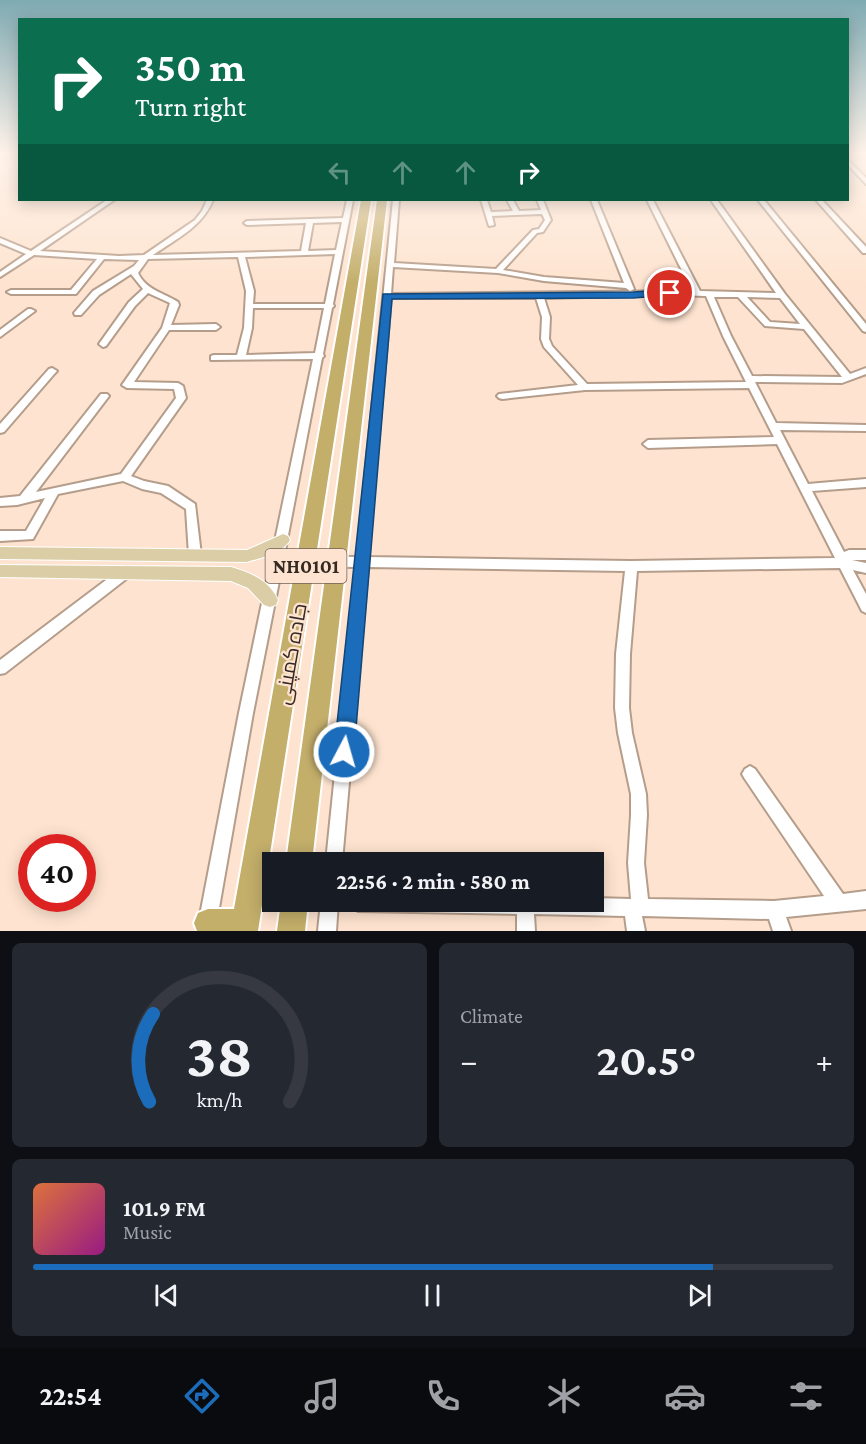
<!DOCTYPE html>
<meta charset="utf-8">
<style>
body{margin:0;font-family:"Crimson Pro",Cairo,serif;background:#242831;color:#f1f3f6;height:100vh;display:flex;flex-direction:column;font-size:22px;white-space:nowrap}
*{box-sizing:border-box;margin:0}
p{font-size:20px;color:#9ea1a6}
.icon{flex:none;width:33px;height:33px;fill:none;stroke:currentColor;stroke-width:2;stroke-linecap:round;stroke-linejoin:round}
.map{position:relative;height:931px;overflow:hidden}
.sheet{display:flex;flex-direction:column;gap:12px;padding:12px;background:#0d0f14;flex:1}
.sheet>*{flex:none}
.hud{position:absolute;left:18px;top:18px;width:831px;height:183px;border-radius:0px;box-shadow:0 3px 15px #0003;background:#0b6e4f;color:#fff;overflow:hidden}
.speed{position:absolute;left:18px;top:834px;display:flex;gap:12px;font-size:30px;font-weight:700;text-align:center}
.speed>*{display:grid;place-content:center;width:78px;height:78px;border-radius:50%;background:#171b24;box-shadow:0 3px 15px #0003;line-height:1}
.speed .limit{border:9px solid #d22;background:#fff;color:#111}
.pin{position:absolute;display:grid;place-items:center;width:51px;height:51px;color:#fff;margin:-26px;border:3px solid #fff;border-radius:50%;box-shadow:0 2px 6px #0007}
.me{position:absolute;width:66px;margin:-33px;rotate:6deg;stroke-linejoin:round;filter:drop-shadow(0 0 4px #0008)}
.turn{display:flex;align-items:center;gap:21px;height:126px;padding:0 18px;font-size:27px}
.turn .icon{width:78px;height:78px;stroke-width:2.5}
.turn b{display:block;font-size:42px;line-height:51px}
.lanes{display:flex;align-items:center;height:57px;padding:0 18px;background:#0003;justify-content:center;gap:30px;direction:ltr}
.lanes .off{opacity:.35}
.big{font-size:45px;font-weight:700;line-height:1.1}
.sheet .card{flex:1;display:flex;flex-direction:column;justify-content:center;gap:9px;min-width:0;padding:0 21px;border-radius:9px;background:#242831}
.sheet .dial{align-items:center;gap:0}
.dial svg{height:156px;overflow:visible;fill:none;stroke:#363941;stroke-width:7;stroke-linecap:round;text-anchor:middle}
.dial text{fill:#f1f3f6;stroke:none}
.song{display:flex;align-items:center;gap:18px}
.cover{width:72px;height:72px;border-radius:9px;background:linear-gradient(135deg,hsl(20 70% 55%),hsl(310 70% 35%))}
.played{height:6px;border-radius:3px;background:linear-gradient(90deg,#1b6cba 85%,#363941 85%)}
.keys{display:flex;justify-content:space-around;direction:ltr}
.heat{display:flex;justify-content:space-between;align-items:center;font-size:33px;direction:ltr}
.sheet .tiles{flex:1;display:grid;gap:12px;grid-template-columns:1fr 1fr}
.card:last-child{grid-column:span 2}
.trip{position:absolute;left:262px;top:852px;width:342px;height:60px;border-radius:0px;background:#171b24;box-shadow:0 3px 15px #0003;font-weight:700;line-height:60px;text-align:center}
.tabs{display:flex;height:96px;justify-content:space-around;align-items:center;background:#090b0e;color:#9ea1a6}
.tabs .icon{width:42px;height:42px}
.tabs .current{color:#1b6cba}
.tabs b{font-size:27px;color:#f1f3f6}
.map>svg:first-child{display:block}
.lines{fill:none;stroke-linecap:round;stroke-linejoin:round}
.minor-casing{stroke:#b59d8b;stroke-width:4}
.major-casing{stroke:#fff;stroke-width:2}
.highway-casing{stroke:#fff;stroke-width:4}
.minor{fill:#fff;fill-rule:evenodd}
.major{fill:#dbcea6;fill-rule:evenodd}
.highway{fill:#c3ae6a;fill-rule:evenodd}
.route{fill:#1b6cba;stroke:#124679;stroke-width:1.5}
.labels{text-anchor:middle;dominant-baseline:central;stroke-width:4.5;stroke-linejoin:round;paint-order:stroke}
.shield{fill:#fee4d0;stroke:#716257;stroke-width:1.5}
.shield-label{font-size:20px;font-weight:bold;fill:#342a23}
.street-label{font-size:21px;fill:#342a23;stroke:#fee4d0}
</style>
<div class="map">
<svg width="866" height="931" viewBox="0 0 866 931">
<rect width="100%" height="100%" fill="#fee4d0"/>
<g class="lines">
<defs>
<path id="minor" d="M 848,160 L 866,178 L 866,184 L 848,165 Z
M 107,200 L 114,200 L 40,251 L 119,256 L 144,255 L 195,220 L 202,211 L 207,200 L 213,200 C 202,227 176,239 153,255 L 301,251 L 306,223 L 247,225 L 244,223 L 247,221 L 343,218 L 347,200 L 353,200 L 333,304 L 334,306 L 332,308 L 323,354 L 324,356 L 322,358 L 284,556 L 357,557 L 393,200 L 399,200 L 394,263 L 496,269 L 533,230 L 539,229 L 545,220 L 542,214 L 492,216 L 494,225 L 489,226 L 481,200 L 487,200 L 491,212 L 513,211 L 507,200 L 513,200 L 519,211 L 541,210 L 537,200 L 543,200 L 551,220 L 543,232 L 537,233 L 503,270 L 544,277 L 624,283 L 591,200 L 597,200 L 634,289 L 630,291 L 626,288 L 544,281 L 498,273 L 393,267 L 391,294 L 692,291 L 647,200 L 653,200 L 700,291 L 776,293 L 711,200 L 717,200 L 785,294 L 850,374 L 866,368 L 866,374 L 842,383 L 755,382 L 776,423 L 866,425 L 866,431 L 780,430 L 808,484 L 866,479 L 866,487 L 812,491 L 844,552 L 849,550 L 866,550 L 866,560 L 852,560 L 866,563 L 866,573 L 853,570 L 866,594 L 866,613 L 862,611 L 840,568 L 637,571 L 630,654 L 629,708 L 632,733 L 646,794 L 647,815 L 644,863 L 648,899 L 774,901 L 824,896 L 745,779 L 742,774 L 745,769 L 750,766 L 755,769 L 843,894 L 866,891 L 866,909 L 786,917 L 791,931 L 773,931 L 769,919 L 642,916 L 645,931 L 627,931 L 625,916 L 534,914 L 535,931 L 517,931 L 517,914 L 358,911 L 352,908 L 350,902 L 594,902 L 594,898 L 631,899 L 628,863 L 631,815 L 631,794 L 618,733 L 615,708 L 616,654 L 625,571 L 368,567 L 342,862 L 326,862 L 356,567 L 282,566 L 253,713 L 215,931 L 197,931 L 239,713 L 313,359 L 211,360 L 211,356 L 214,355 L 237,355 L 244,328 L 246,291 L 238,257 L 148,259 L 138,273 C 146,290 164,293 178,302 L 179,305 L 171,325 L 216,324 L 220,327 L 216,330 L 169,330 L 134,382 L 178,383 L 183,386 L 186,398 L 131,476 L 144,481 L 168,486 L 195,504 L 201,555 L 199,558 L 195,560 L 191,558 L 189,555 L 186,509 L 161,493 L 142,489 L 123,481 L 58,494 L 33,539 L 0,541 L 0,531 L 26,531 L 45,498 L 17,505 L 0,506 L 0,498 L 20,496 L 101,394 L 107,394 L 109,396 L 36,492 L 121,474 L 176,398 L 174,389 L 127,388 L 122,385 L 162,328 L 170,303 L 148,293 L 135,306 L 106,346 L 103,347 L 99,344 L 129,302 L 143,289 L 131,274 L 99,295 L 81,315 L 75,315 L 74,313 L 93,291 L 134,266 L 139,260 L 104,259 L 76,294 L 11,294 L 7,292 L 11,290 L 71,290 L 97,259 L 34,255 L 0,277 L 0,272 L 26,254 L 0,243 L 0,238 L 31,251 ZM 342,222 L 336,250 L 308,251 L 313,223 ZM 335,254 L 325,304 L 253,304 L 254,291 L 245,257 ZM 670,295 L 706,296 L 723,336 L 746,382 L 587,384 L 552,346 L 549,339 L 550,317 L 544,298 ZM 714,297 L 738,297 L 765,326 L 804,329 L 842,377 L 752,376 L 731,336 ZM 747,297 L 780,298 L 800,324 L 770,322 ZM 391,298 L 536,298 L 542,317 L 541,339 L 544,347 L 578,385 L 499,394 L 497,396 L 499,398 L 502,399 L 585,390 L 749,388 L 774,437 L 648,440 L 643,444 L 648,448 L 777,444 L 835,558 L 631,561 L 368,557 ZM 253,308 L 324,308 L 315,353 L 246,355 L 252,328 Z
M 758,200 L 764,200 L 866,324 L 866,332 L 863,331 Z
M 816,200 L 822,200 L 866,247 L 866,253 L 863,253 Z
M 28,309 L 31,309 L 35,311 L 0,337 L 0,330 Z
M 52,368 L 57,371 L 55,373 L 4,432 L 0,433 L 0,424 L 49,369 Z
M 126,567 L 130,568 L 132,572 L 130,576 L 5,673 L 0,674 L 0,660 L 122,568 Z
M 321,902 L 338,902 L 336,931 L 318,931 Z"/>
<path id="major" d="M 283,534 L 288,536 L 290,540 C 283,553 260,558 247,562 L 0,559 L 0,547 L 247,550 Z
M 0,565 L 231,567 C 251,573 269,580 278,600 L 276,605 L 270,607 L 264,605 L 248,588 L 231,581 L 0,577 Z"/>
<path id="highway" d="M 361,200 L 371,200 L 258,931 L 197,931 L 194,923 L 198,913 L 208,909 L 234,909 Z
M 377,200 L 387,200 L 312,862 L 286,862 Z
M 281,902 L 308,902 L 305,931 L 277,931 Z"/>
</defs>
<use href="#minor" class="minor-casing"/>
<use href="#major" class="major-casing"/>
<use href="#highway" class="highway-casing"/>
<use href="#minor" class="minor"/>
<use href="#major" class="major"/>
<use href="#highway" class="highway"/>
</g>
<linearGradient id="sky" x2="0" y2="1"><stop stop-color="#7faab2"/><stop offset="0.54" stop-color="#fff3ea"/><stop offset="1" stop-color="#fff3ea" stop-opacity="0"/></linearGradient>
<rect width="866" height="284" fill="url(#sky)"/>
<path class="route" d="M 670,290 L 673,290 L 673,295 L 633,298 L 392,299 L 354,752 L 351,759 L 344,762 L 337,759 L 334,752 L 383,294 L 633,292 Z"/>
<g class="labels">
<rect class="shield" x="265.5" y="549" width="81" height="34" rx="4.5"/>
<g class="shield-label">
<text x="306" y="566">NH0101</text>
</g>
<g class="street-label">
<text transform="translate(291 654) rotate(-80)">جاده کمپنی</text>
</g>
</g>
</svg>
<div class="speed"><div class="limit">40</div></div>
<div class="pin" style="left:670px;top:293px;background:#d93025"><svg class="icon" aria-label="arrive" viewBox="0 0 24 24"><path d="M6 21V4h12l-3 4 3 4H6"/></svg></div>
<svg class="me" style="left:344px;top:752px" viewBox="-20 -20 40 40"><circle r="17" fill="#1b6cba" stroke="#fff" stroke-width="3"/><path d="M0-11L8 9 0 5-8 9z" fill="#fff"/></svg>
<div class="trip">22:56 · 2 min · 580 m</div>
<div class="hud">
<div class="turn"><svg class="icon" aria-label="right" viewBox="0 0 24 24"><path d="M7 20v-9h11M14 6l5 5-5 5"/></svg><div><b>350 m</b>Turn right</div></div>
<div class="lanes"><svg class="icon off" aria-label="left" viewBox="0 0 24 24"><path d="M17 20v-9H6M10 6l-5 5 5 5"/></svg><svg class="icon off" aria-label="ahead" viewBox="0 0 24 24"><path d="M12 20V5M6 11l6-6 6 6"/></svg><svg class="icon off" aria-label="ahead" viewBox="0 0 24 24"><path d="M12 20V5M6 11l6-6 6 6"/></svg><svg class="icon" aria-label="right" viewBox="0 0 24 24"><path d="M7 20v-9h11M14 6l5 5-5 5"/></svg></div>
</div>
</div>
<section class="sheet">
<div class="tiles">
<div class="card dial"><svg viewBox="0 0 100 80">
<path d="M14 69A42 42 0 1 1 86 69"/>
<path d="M14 69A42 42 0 0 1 16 24" stroke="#1b6cba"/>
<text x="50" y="56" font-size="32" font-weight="700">38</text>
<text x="50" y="72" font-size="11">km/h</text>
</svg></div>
<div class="card"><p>Climate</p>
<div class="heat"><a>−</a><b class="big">20.5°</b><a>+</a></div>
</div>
<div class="card">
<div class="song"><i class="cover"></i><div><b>101.9 FM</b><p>Music</p></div></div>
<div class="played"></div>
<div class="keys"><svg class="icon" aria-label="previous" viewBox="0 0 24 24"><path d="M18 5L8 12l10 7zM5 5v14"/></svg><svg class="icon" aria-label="pause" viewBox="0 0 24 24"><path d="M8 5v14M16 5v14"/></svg><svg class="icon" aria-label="next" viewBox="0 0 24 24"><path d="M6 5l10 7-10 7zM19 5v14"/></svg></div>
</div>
</div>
</section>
<nav class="tabs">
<b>22:54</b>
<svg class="icon current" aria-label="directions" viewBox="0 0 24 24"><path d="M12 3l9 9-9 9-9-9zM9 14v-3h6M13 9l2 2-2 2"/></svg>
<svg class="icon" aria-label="music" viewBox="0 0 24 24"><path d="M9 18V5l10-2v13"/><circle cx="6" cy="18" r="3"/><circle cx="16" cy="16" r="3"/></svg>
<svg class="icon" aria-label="phone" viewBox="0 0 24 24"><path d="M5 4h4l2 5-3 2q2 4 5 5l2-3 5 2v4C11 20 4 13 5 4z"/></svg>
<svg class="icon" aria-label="climate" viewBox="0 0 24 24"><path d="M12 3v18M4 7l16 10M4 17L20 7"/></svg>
<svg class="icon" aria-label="car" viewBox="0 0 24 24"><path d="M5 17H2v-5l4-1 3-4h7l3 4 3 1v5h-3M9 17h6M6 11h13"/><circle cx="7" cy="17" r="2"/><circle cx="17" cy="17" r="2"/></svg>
<svg class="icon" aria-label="filters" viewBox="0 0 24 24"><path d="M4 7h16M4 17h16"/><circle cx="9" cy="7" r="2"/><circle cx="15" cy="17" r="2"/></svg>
</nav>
